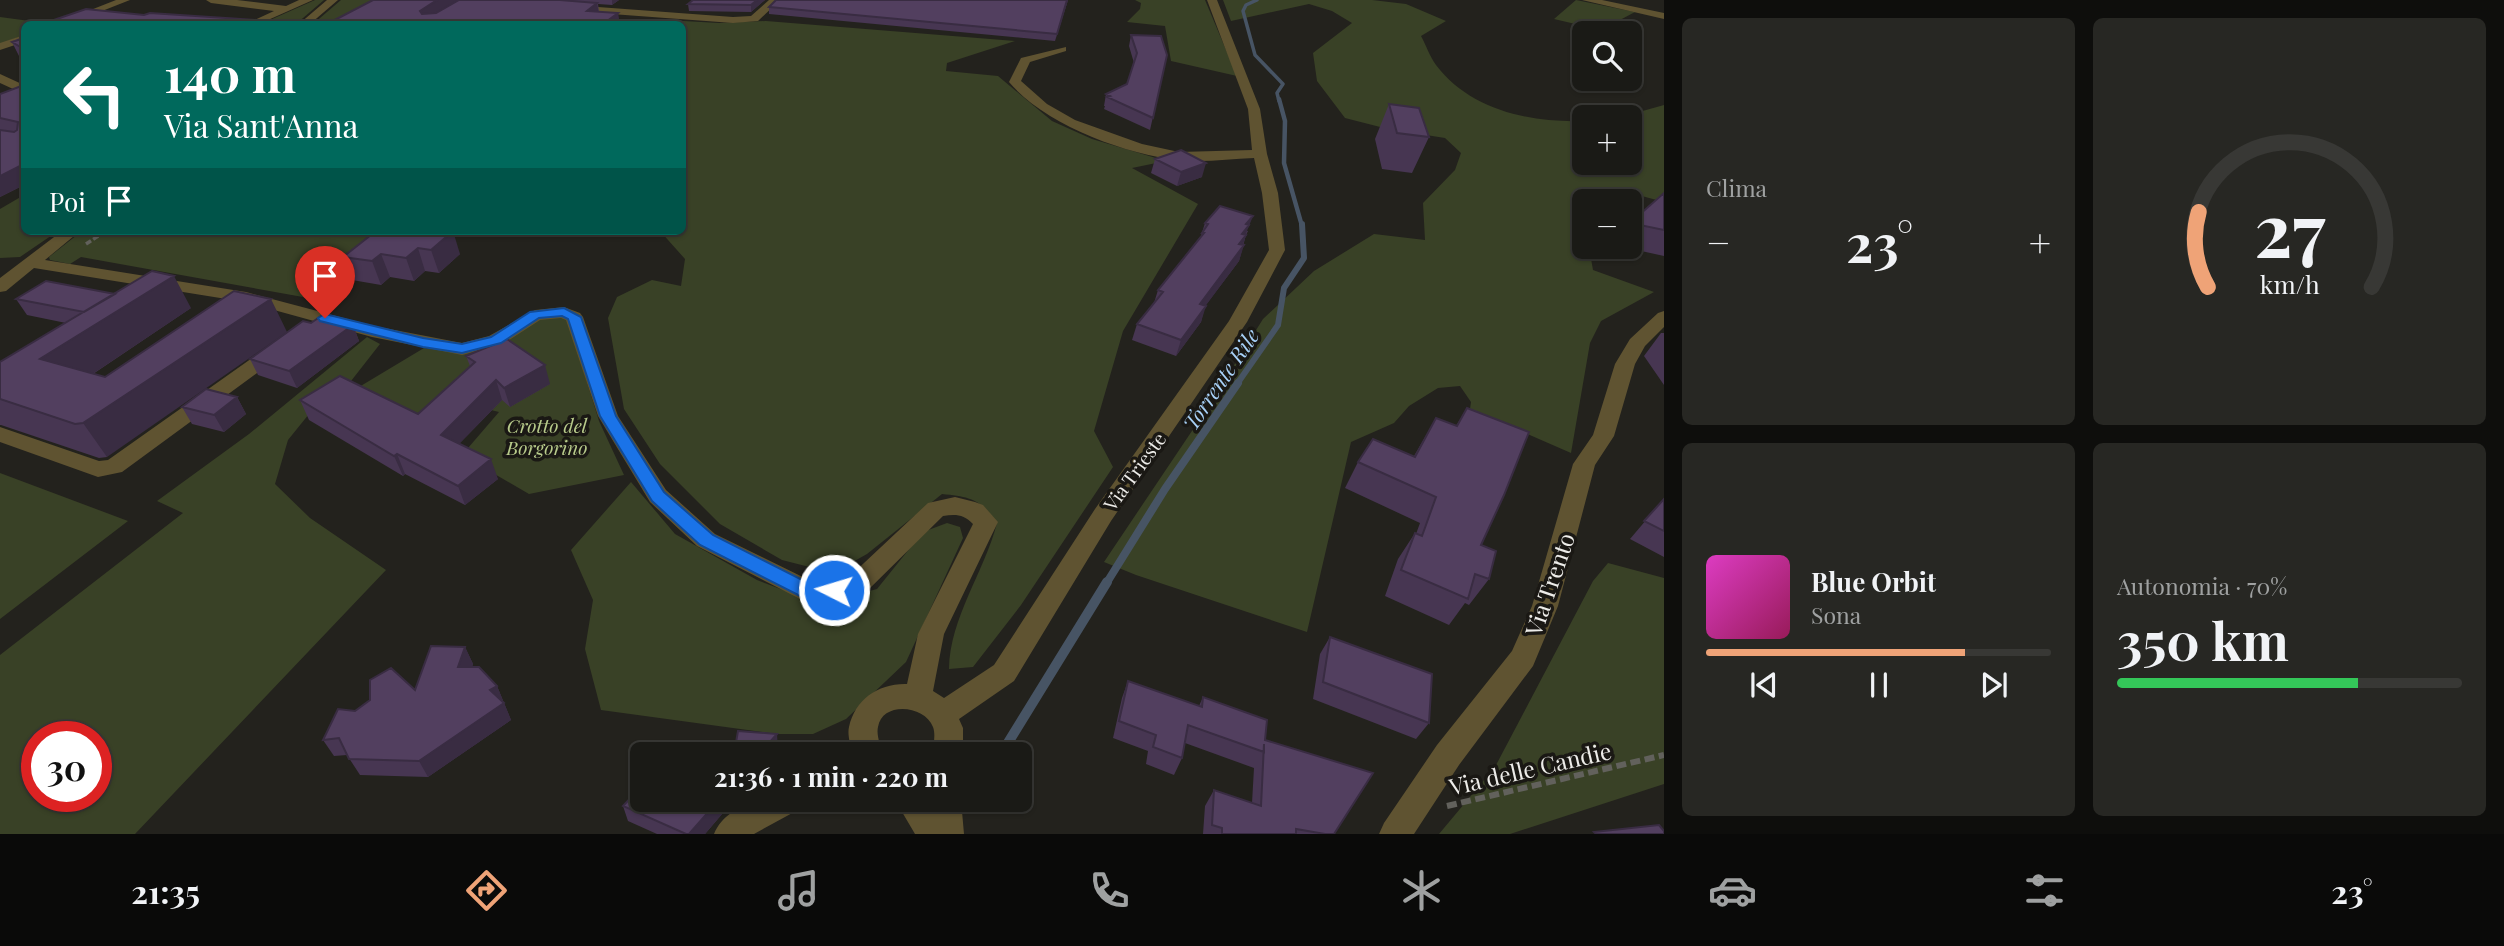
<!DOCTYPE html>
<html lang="it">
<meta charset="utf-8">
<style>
body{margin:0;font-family:"Playfair Display",serif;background:#272723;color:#f1f3f6;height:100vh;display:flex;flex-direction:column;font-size:26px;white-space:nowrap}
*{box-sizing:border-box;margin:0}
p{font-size:23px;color:#9fa1a1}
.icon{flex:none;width:38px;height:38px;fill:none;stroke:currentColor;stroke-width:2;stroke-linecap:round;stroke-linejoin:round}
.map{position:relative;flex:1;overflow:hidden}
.drawer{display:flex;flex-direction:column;gap:18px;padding:18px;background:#0e0e0c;width:840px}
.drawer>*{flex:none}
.guide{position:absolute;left:21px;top:21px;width:665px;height:214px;border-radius:10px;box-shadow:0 2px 5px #0004,0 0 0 2px #383835;background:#00695c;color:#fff;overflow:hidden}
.fabs{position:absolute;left:1572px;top:21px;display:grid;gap:14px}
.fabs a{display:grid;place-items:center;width:70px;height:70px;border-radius:10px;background:#1a1a16;box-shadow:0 2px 5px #0004,0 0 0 2px #383835;font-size:35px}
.speed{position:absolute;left:21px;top:721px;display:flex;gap:14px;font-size:35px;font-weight:700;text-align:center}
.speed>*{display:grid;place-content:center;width:91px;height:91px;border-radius:50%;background:#1a1a16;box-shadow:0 2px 5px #0004,0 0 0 2px #383835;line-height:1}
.speed .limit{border:10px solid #d22;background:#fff;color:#111}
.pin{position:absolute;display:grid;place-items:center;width:60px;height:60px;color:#fff;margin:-72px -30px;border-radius:50% 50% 50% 0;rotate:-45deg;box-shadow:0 0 7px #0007}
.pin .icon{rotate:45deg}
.me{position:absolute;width:77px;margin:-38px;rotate:275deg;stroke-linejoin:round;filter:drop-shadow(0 0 5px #0008)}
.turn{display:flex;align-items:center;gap:24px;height:147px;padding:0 28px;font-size:32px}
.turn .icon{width:91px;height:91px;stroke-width:2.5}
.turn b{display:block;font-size:49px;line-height:60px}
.then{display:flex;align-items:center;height:66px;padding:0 28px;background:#0003;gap:14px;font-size:26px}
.big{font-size:52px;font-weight:700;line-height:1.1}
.drawer .widget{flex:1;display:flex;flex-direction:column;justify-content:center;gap:10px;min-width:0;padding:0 24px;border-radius:10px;background:#272723}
.drawer .dial{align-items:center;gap:0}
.dial svg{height:182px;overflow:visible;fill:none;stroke:#383835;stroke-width:7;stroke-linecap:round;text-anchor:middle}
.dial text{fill:#f1f3f6;stroke:none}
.song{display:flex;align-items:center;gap:21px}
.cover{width:84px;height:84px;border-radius:10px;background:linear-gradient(135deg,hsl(310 70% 55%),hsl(330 70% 35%))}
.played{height:7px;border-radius:4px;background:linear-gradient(90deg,#efa377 75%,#383835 75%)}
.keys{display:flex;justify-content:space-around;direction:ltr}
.heat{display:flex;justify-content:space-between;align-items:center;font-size:38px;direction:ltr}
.charge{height:10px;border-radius:5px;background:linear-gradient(90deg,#34c759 70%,#383835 0)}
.drawer .tiles{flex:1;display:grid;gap:18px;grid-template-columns:repeat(2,1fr)}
.trip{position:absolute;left:630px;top:742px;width:402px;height:70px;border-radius:10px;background:#1a1a16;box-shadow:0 2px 5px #0004,0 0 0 2px #383835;font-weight:700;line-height:70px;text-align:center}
.menu{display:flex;height:112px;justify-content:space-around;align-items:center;background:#0a0a09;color:#9fa1a1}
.menu .icon{width:49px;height:49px}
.menu .active{color:#efa377}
.menu b{font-size:32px;color:#f1f3f6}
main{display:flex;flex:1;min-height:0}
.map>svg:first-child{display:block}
.green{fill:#394126;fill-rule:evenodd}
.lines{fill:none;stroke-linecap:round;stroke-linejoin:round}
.stream-far4{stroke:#475464;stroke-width:3.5}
.stream-far3{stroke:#475464;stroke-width:4.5}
.stream-far2{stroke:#475464;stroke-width:6}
.stream-far1{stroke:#475464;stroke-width:8}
.stream{stroke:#475464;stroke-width:10}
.path-far1{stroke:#62615c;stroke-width:3.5;stroke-dasharray:6 2.5;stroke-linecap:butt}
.path{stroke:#62615c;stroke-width:6;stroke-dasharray:10 4.5;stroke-linecap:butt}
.minor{fill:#5f5331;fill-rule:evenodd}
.wall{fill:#473652}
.shaded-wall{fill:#392c42}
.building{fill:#523f5f;stroke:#392c42;stroke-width:2}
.route{fill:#1a73e8;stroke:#114b97;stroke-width:2}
.labels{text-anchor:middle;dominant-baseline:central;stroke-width:7;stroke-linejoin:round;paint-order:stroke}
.park-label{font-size:19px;font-style:italic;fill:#b8cb8b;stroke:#1a1814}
.street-label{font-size:19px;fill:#edece9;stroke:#1a1814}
.water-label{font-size:21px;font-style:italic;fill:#a8d1f8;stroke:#1a1814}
.near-street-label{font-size:23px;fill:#edece9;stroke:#1a1814}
</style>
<main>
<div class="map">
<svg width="1664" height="834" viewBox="0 0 1664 834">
<rect width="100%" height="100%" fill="#23221d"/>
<path class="green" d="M 315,0 L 324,0 L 296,24 L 261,24 Z
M 341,0 L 382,0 L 341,24 L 313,24 Z
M 1135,0 L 1205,0 L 1237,76 L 1171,61 L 1165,26 L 1127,22 L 1140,9 L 1141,3 Z
M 1223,0 L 1372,0 L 1406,4 L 1446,21 L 1421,36 C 1426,45 1430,57 1436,65 C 1470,110 1530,123 1584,121 L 1584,163 L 1629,163 L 1629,117 L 1621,117 L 1664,105 L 1664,202 L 1638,195 L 1629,201 L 1584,201 L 1584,247 L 1589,247 L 1593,270 L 1654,292 L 1601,321 L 1590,343 L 1571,453 L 1470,409 L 1471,402 L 1460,386 L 1438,388 L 1409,406 L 1394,423 L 1351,442 L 1307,632 L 1136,575 L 1104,562 L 1204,413 L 1263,319 L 1314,271 L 1374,234 L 1425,240 L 1423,203 L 1455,170 L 1461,153 L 1445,138 L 1388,129 L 1345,118 L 1317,81 L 1313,53 L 1352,23 L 1332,11 L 1309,4 L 1231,21 Z
M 1576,0 L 1635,12 L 1601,30 L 1554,19 Z
M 0,17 L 52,24 L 24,24 L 24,35 L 0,44 Z
M 648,19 L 719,23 L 766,21 L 1015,41 L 947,63 L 946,71 L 998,76 L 1052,121 L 1092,139 L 1166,161 L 1132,168 L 1198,204 L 1123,331 L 1094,431 L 1113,467 L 1021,605 L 973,667 L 949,669 C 950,617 984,573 997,523 C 980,499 971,497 942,494 L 867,554 L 833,573 L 782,560 L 720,524 L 660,464 L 624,409 L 608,318 L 617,297 L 652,280 L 681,286 L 685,259 L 660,231 L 682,231 L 682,24 L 642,24 Z
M 24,195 L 24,231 L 58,231 L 20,257 L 0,258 L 0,209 Z
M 82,231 L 402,231 L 314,299 L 81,257 L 70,264 L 50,260 L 49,257 Z
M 561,316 L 567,318 L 599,421 L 624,475 L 529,494 L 462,455 L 499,412 L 454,401 L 426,425 L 354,390 L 424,348 L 462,353 L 541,318 Z
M 367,337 L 380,344 L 344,390 L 309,414 L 288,440 L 275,484 L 310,518 L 386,570 L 135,834 L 0,834 L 0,655 L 183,513 L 157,501 L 249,434 ZM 37,737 L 96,737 L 96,796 L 37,796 Z
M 0,473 L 128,521 L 0,619 Z
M 631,482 L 675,534 L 757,580 L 820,604 L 877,589 L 923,532 L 947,523 L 960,527 L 963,538 L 906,662 L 846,719 L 813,734 L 777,734 L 601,710 L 585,649 L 593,600 L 571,550 Z
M 1608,563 L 1664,578 L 1664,784 L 1510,834 L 1439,834 L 1495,767 L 1593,581 Z"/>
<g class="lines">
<path class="stream-far4" d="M 1257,0 L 1246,5 L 1243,11 L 1255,55 L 1283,84 L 1277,93 L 1279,101"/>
<path class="stream-far3" d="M 1279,99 L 1285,121 L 1284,163 L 1302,226"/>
<path class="stream-far2" d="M 1237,384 L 1278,325 L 1284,288 L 1304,258 L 1302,224"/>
<path class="stream-far1" d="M 1106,584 L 1165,489 L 1238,383"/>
<path class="stream" d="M 1001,754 L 1107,582"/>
<path class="path-far1" d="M 86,244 L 106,231"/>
<path class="path" d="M 1447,806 L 1664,755"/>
<path class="minor" d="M 116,0 L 130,0 L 69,24 L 55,24 Z
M 206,0 L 237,0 L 286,6 L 299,0 L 313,0 L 259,24 L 246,24 L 274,11 L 211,3 Z
M 327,0 L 338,0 L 310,24 L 299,24 Z
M 769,0 L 780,0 L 758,21 L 733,23 L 571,11 L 566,8 L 571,5 L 733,17 L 751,16 Z
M 1207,0 L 1217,0 L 1260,109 L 1267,154 L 1278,193 L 1285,250 L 1247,322 L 1111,521 L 1014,681 L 959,719 L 963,728 L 963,754 L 933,754 C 933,746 936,735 933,727 C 925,705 882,701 878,727 C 876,735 881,746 882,754 L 852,754 C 851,746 847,735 849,727 C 855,699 879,683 907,684 L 918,634 L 973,524 C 964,514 955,514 943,516 L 864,594 L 813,604 L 804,601 L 697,546 L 650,502 L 598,416 L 566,320 L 561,318 L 540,320 L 503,344 L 462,355 L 372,337 L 245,302 L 34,268 L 6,291 L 0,292 L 0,278 L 62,231 L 80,231 L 45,260 L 246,292 L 374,326 L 462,343 L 489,336 L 535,310 L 564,307 L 580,313 L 583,317 L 618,416 L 666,490 L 715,534 L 815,583 L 848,578 L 928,503 L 955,497 L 975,502 L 983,505 L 998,522 L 944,634 L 933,691 L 944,698 L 994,665 L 1095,509 L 1229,321 L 1269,250 L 1262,193 L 1254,158 C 1229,159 1202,163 1178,160 C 1124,154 1044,124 1009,82 L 1021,58 L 1066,47 L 1066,51 L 1030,62 L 1021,81 L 1047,104 L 1075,120 L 1142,144 L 1179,152 L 1252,150 L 1248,109 Z
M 1582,0 L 1602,0 L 1664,13 L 1664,19 Z
M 24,35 L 24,42 L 0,50 L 0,43 Z
M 0,74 L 24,85 L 24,94 L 0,83 Z
M 1664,311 L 1664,327 L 1645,346 L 1635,364 L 1614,436 L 1595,465 L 1558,606 L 1533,666 L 1459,765 L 1414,834 L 1379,834 L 1384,823 L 1437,745 L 1512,651 L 1532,606 L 1573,464 L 1593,435 L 1615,364 L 1630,339 L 1658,313 Z
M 276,344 L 286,350 L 283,354 L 122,472 L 98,477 L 0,442 L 0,427 L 99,461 L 108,460 L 269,346 Z
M 755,800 L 801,800 L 796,811 L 754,834 L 714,834 C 722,815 737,809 755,800 Z
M 895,800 L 961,800 L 964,834 L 915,834 Z"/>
</g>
<path class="wall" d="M 373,0 L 619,0 L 612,5 L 598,4 L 599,11 Z
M 693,0 L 765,0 L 751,12 L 689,11 L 688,4 Z
M 776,0 L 1068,0 L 1055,41 L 769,14 L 769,7 Z
M 1131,35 L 1167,55 L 1150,130 L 1104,109 L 1105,106 L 1104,106 L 1106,94 L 1127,84 L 1134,63 L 1129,46 Z
M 24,38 L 24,59 L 19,56 L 12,42 Z
M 24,85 L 24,185 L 0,197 L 0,94 Z
M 1389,104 L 1429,137 L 1412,173 L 1382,169 L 1375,139 Z
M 1155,159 L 1202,177 L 1177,186 L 1151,173 Z
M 1664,193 L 1664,256 L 1623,247 L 1629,247 L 1629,224 L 1630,223 Z
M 1205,223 L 1248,231 L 1246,235 L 1239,261 L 1205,306 L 1201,322 L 1176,356 L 1132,340 L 1137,324 L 1154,303 L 1158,290 L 1200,239 Z
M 376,231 L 460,254 L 439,273 L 425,271 L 414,281 L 390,277 L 381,285 L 352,280 L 343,257 Z
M 16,299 L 191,308 L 93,374 L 107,457 L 99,458 L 1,425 L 0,425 L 0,362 L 66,323 L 27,315 Z
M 311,323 L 353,325 L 359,341 L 297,388 L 258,375 L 250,359 Z
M 1661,333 L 1664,333 L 1664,385 L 1644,356 Z
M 466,356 L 550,384 L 510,407 L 502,400 L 459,444 L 498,479 L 465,505 L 405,474 L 403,476 L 309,420 L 300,400 L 418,414 L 470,366 Z
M 237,397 L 246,414 L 224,432 L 192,424 L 182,407 Z
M 1467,408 L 1481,545 L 1489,579 L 1469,605 L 1465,603 L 1449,625 L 1385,596 L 1398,559 L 1415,533 L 1416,534 L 1420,523 L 1345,488 L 1358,462 L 1414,456 L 1436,418 L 1456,426 Z
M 1664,499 L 1664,557 L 1630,539 Z
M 1330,637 L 1429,723 L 1416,739 L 1313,699 L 1320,654 Z
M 465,647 L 473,664 L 472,667 L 497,686 L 511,720 L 428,777 L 360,775 L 347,755 L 334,756 L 323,740 L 355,711 L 415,690 Z
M 1128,681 L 1199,706 L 1203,697 L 1265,740 L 1334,834 L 1203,834 L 1205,806 L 1214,790 L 1252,803 L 1254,768 L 1185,743 L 1182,758 L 1174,775 L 1146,764 L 1148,751 L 1113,738 L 1122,698 Z
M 642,800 L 734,800 L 705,834 L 657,834 L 628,821 L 623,806 Z"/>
<path class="shaded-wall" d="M 437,0 L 459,0 L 423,24 L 420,11 Z
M 612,0 L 619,0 L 612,5 Z
M 757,0 L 765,0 L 751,12 L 751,5 Z
M 1067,0 L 1068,0 L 1055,41 L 1057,34 Z
M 597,3 L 599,15 L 587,11 Z
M 618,13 L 620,24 L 603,24 Z
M 1206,163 L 1202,177 L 1177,186 L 1181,172 Z
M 24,164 L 24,185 L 0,197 L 0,176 Z
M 1253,216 L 1245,236 L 1246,235 L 1242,248 L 1244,245 L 1239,261 L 1195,320 L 1200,304 L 1242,234 L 1246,224 Z
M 453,231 L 460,254 L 439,273 L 431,250 Z
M 418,248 L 425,271 L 414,281 L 406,258 Z
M 381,254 L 390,277 L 381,285 L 372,261 Z
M 174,276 L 191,308 L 64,393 L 40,359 Z
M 271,299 L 287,332 L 107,457 L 83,423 Z
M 1206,306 L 1201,322 L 1176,356 L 1181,340 Z
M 353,325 L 359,341 L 297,388 L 289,371 Z
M 545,365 L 550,384 L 510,407 L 504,388 Z
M 496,380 L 502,400 L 449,454 L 441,435 Z
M 237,397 L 246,414 L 224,432 L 214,415 Z
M 397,454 L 405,474 L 403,476 L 394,456 Z
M 491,459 L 498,479 L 465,505 L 458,486 Z
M 465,647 L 473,664 L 465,684 L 458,667 Z
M 497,686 L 511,720 L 428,777 L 419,761 L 490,690 Z
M 777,734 L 778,750 L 774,754 L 759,754 Z
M 719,800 L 734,800 L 705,834 L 689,834 Z"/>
<path class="building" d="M 373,0 L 437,0 L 420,11 L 422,14 L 436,13 L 459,0 L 560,0 L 597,3 L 587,11 L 618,13 L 603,24 L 327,24 Z
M 693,0 L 757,0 L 751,5 L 688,4 Z
M 776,0 L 1067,0 L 1057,34 L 769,7 Z
M 86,9 L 144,15 L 150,13 L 272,21 L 268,24 L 42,24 Z
M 1131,35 L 1161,36 L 1167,55 L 1153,118 L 1107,97 L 1110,96 L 1106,94 L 1127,84 L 1137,53 Z
M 24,38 L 24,49 L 12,42 Z
M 24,85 L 24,164 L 0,176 L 0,130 L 14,132 L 17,130 L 18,122 L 0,118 L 0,94 Z
M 1389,104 L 1419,108 L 1429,137 L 1397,133 Z
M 1181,150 L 1206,163 L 1181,172 L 1155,159 Z
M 1664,193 L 1664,230 L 1630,223 Z
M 1220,206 L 1253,216 L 1246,224 L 1249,225 L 1242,234 L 1246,235 L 1239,244 L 1244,245 L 1200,304 L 1206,306 L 1181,340 L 1137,324 L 1163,292 L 1158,290 L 1204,233 L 1202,233 L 1208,224 L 1205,223 Z
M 376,231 L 453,231 L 431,250 L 418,248 L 406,258 L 381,254 L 372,261 L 343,257 Z
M 152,271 L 174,276 L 40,359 L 105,377 L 234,291 L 271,299 L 83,423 L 75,424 L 0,399 L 0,362 Z
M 46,281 L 115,294 L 84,312 L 16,299 Z
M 321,316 L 353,325 L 289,371 L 250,359 L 303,321 L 311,323 Z
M 507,339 L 545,365 L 504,388 L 496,380 L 441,435 L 491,459 L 458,486 L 397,454 L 394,456 L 300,400 L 340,376 L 418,414 L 475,362 L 466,356 Z
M 206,389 L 237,397 L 214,415 L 182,407 Z
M 1467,408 L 1529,432 L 1504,495 L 1481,545 L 1496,551 L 1489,579 L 1475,574 L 1468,599 L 1401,570 L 1415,533 L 1422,536 L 1436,497 L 1358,462 L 1373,439 L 1415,457 L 1436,418 L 1457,426 Z
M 1664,499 L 1664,531 L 1644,521 Z
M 1330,637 L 1432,674 L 1429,723 L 1323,682 Z
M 431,646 L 465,647 L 458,667 L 479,667 L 497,686 L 490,690 L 504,703 L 419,761 L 349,759 L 339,738 L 323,740 L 338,709 L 355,711 L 370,700 L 370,680 L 391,668 L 415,690 Z
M 1128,681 L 1202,707 L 1203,697 L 1267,720 L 1265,740 L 1373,773 L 1334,834 L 1325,834 L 1296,829 L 1296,834 L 1222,834 L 1222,828 L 1212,825 L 1214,790 L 1261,806 L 1264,744 L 1264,752 L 1188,725 L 1182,758 L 1153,747 L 1156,735 L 1119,721 Z
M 738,731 L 777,734 L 759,754 L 734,754 Z
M 683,743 L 698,754 L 672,754 Z
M 715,747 L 725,754 L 708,754 Z
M 642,786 L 642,800 L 719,800 L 689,834 L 686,834 L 623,806 Z
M 1659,825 L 1664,831 L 1664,834 L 1596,834 L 1594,832 Z"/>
<path class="route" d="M 564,308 L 581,317 L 616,416 L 664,492 L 713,535 L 814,586 L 834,583 L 841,585 L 844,590 L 841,596 L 813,601 L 806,599 L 700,545 L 652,501 L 600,416 L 568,319 L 562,316 L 539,318 L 501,343 L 462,353 L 423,347 L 320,321 L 318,318 L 325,314 L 423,338 L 462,344 L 491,337 L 530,312 Z"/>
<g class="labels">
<g class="park-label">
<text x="547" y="425">Crotto del<tspan x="547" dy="22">Borgorino</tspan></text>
</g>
<g class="street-label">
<text transform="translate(1134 471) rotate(-54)">Via Trieste</text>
</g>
<g class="water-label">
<text transform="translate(1220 379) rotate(-56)">Torrente Rile</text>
</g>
<g class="near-street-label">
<text transform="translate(1549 584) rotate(-71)">Via Trento</text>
<text transform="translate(1530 768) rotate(-13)">Via delle Candie</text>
</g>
</g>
</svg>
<div class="fabs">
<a><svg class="icon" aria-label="search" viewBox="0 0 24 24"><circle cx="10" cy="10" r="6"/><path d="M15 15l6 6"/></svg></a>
<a>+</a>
<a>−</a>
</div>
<div class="speed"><div class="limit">30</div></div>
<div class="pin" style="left:325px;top:318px;background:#d93025"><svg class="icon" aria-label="arrive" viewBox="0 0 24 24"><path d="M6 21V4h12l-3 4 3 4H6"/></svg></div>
<svg class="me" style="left:834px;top:590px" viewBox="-20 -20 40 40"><circle r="17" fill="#1a73e8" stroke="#fff" stroke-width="3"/><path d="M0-11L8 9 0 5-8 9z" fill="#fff"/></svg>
<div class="trip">21:36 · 1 min · 220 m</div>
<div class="guide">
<div class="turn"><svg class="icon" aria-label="left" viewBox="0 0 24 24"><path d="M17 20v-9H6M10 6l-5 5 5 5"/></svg><div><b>140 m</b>Via Sant'Anna</div></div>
<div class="then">Poi<svg class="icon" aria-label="arrive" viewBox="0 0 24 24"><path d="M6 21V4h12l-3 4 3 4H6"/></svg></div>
</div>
</div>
<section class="drawer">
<div class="tiles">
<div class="widget"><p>Clima</p>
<div class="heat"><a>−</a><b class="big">23°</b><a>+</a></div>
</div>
<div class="widget dial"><svg viewBox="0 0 100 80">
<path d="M14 69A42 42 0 1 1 86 69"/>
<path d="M14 69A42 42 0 0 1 10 36" stroke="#efa377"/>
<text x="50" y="56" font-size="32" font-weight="700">27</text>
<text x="50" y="72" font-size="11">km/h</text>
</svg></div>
<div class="widget">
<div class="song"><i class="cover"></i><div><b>Blue Orbit</b><p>Sona</p></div></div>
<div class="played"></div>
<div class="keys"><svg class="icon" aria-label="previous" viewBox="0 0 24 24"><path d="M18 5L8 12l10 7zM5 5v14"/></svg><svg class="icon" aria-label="pause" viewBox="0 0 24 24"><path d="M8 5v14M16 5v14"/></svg><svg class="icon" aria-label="next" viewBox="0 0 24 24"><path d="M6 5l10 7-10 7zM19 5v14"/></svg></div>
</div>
<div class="widget"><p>Autonomia · 70%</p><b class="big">350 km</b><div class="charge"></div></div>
</div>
</section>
</main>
<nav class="menu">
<b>21:35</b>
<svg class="icon active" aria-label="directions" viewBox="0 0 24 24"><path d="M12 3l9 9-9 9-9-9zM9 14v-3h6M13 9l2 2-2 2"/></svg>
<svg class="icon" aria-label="music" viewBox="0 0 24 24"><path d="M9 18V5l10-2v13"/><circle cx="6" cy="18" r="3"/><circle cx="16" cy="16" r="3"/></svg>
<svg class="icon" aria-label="phone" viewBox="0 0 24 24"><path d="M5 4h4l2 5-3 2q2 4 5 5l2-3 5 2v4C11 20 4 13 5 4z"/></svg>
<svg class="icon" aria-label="climate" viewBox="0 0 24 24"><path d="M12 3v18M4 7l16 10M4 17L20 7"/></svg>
<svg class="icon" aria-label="car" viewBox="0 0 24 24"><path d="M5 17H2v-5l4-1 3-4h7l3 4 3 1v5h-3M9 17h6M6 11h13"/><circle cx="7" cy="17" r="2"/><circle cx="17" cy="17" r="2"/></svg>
<svg class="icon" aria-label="filters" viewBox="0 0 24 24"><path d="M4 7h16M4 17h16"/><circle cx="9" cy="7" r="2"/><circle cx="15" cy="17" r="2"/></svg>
<b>23°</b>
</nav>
